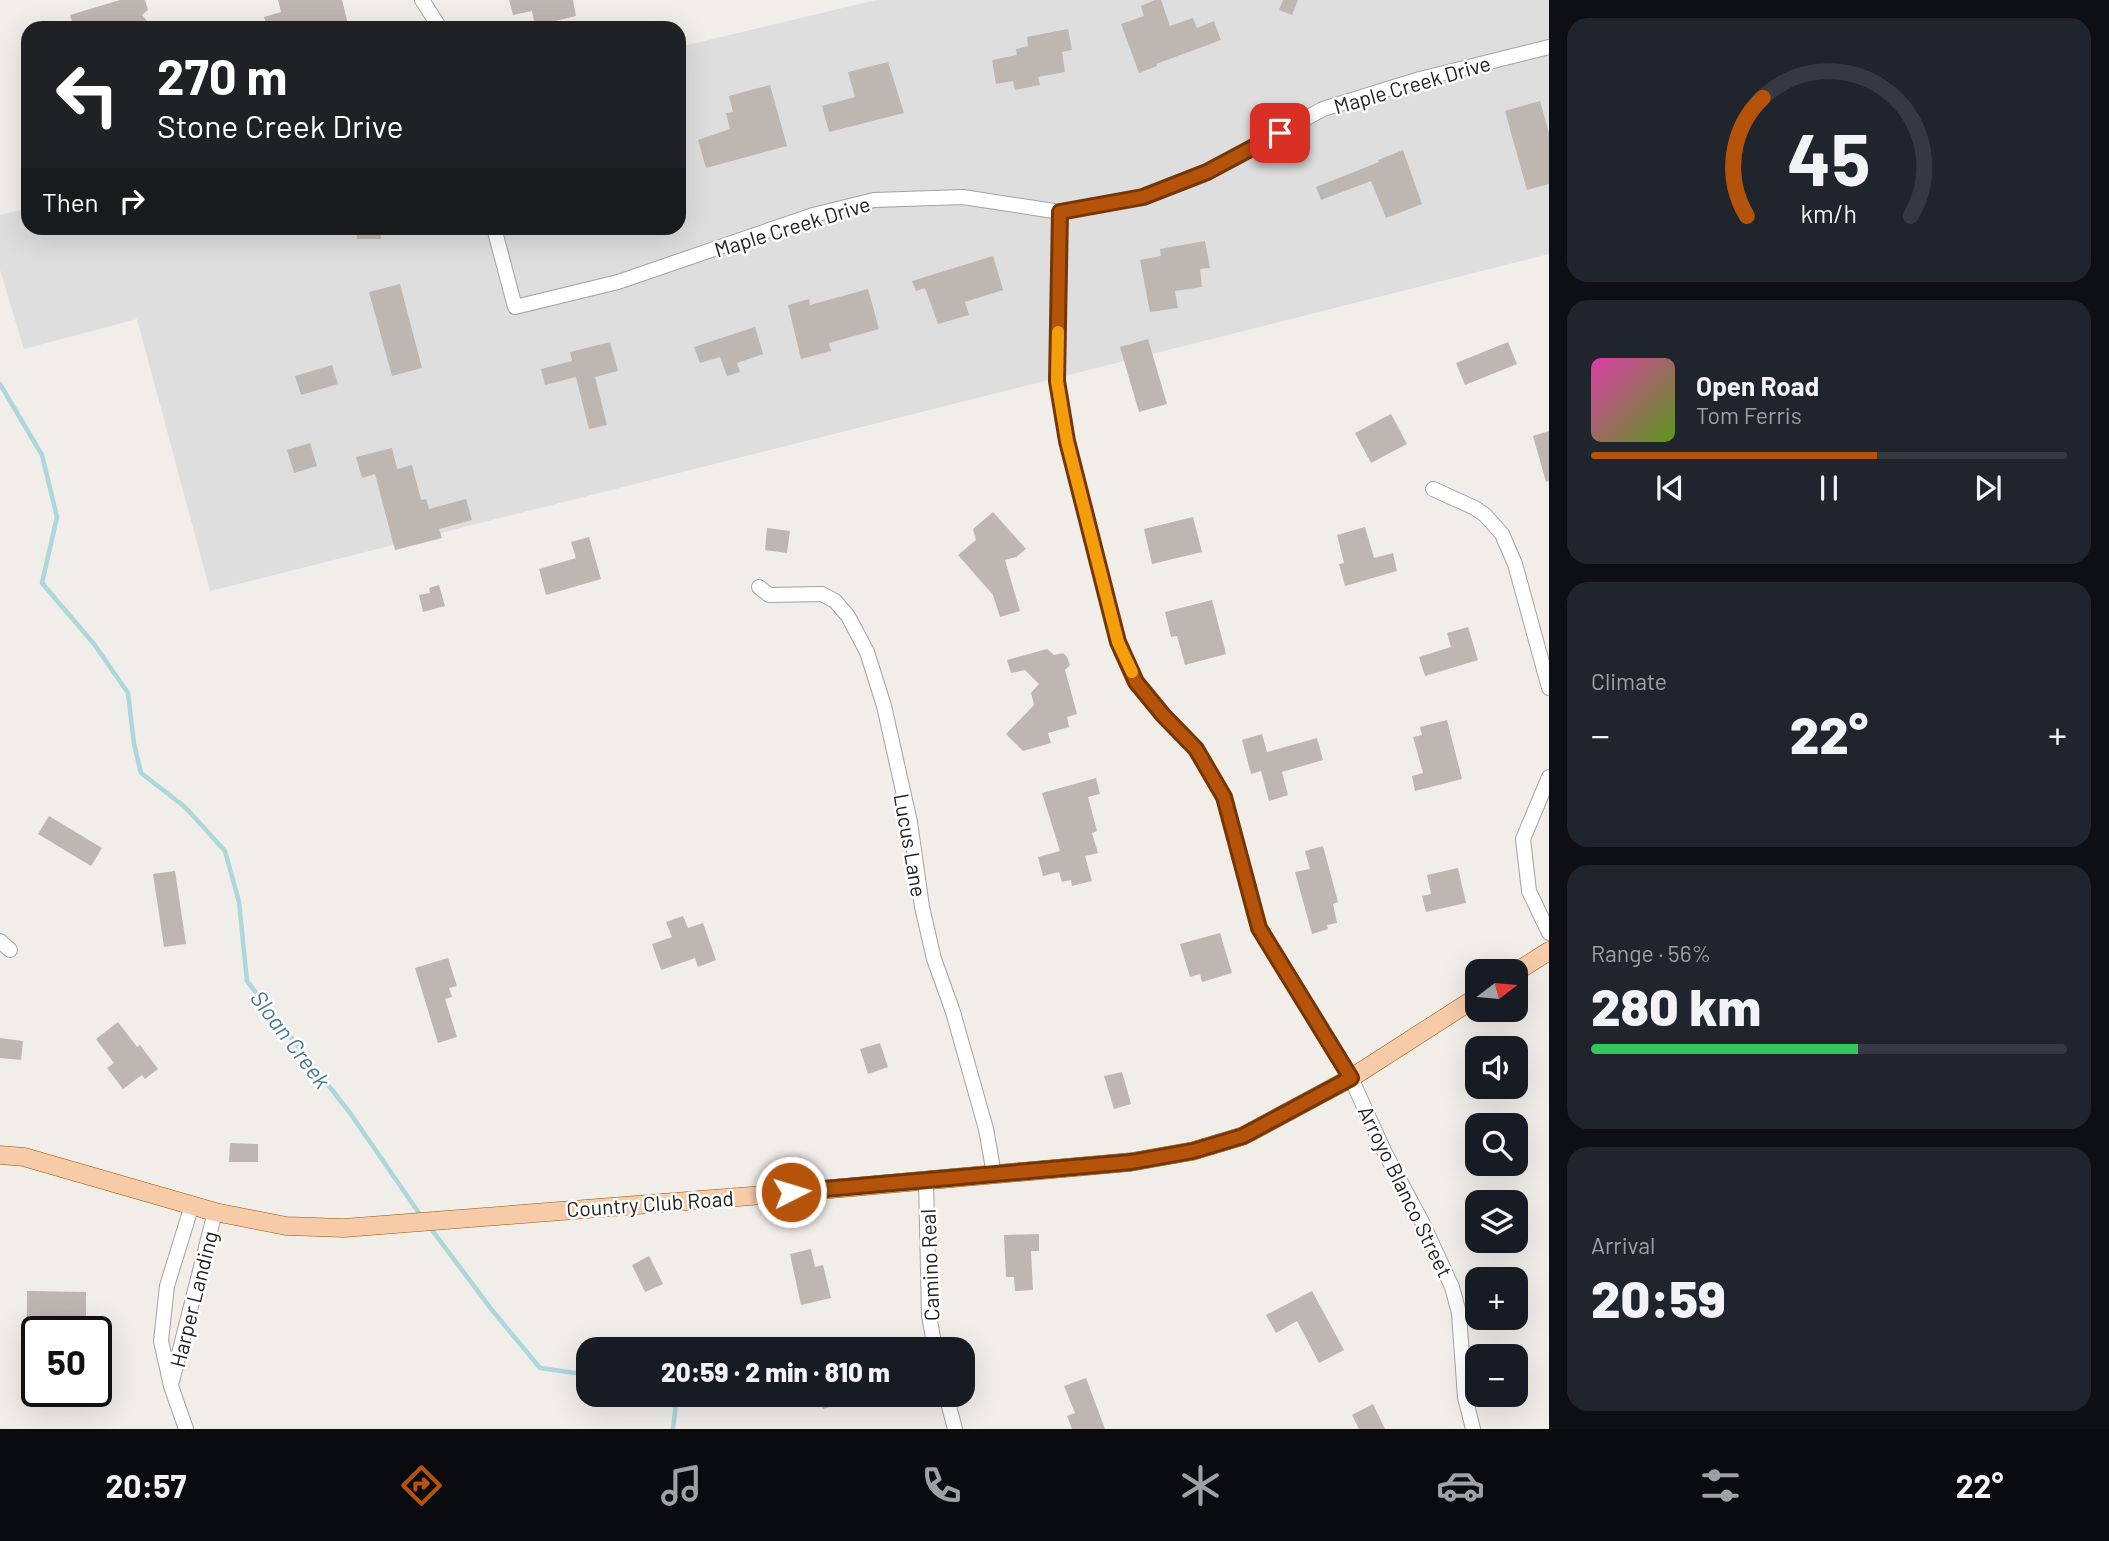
<!DOCTYPE html>
<meta charset="utf-8">
<style>
body{margin:0;font-family:Barlow,sans-serif;background:#20242c;color:#f1f3f6;height:100vh;display:flex;flex-direction:column;font-size:26px;white-space:nowrap}
*{box-sizing:border-box;margin:0}
p{font-size:23px;color:#9ea1a6}
.icon{flex:none;width:38px;height:38px;fill:none;stroke:currentColor;stroke-width:2;stroke-linecap:round;stroke-linejoin:round}
.map{position:relative;flex:1;overflow:hidden}
.sheet{display:flex;flex-direction:column;gap:18px;padding:18px;background:#0d0f14;width:560px}
.sheet>*{flex:none}
.guide{position:absolute;left:21px;top:21px;width:665px;height:214px;border-radius:21px;box-shadow:0 7px 28px #0002;background:#202124;color:#fff;overflow:hidden}
.needle{width:46px;rotate:74deg}
.buttons{position:absolute;left:1465px;top:959px;display:grid;gap:14px}
.buttons a{display:grid;place-items:center;width:63px;height:63px;border-radius:14px;background:#171b24;box-shadow:0 7px 28px #0002;font-size:35px}
.speed{position:absolute;left:21px;top:1316px;display:flex;gap:14px;font-size:35px;font-weight:700;text-align:center}
.speed>*{display:grid;place-content:center;width:91px;height:91px;border-radius:50%;background:#171b24;box-shadow:0 7px 28px #0002;line-height:1}
.speed .limit{border:4px solid #111;border-radius:10px;background:#fff;color:#111}
.pin{position:absolute;display:grid;place-items:center;width:60px;height:60px;color:#fff;margin:-30px;border-radius:14px;box-shadow:0 4px 10px #0006}
.me{position:absolute;width:77px;margin:-38px;rotate:85deg;stroke-linejoin:round;filter:drop-shadow(0 0 5px #0008)}
.turn{display:flex;align-items:center;gap:24px;height:147px;padding:0 21px;font-size:32px}
.turn .icon{width:91px;height:91px;stroke-width:2.5}
.turn b{display:block;font-size:49px;line-height:60px}
.then{display:flex;align-items:center;height:66px;padding:0 21px;background:#0003;gap:14px;font-size:26px}
.big{font-size:52px;font-weight:800;line-height:1.1}
.sheet .card{flex:1;display:flex;flex-direction:column;justify-content:center;gap:10px;min-width:0;padding:0 24px;border-radius:21px;background:#20242c}
.sheet .dial{align-items:center;gap:0}
.dial svg{height:182px;overflow:visible;fill:none;stroke:#363941;stroke-width:7;stroke-linecap:round;text-anchor:middle}
.dial text{fill:#f1f3f6;stroke:none}
.song{display:flex;align-items:center;gap:21px}
.cover{width:84px;height:84px;border-radius:10px;background:linear-gradient(135deg,hsl(320 70% 55%),hsl(90 70% 35%))}
.played{height:7px;border-radius:4px;background:linear-gradient(90deg,#b45309 60%,#363941 60%)}
.keys{display:flex;justify-content:space-around;direction:ltr}
.heat{display:flex;justify-content:space-between;align-items:center;font-size:38px;direction:ltr}
.charge{height:10px;border-radius:5px;background:linear-gradient(90deg,#34c759 56%,#363941 0)}
.trip{position:absolute;left:576px;top:1337px;width:399px;height:70px;border-radius:21px;background:#171b24;box-shadow:0 7px 28px #0002;font-weight:800;line-height:70px;text-align:center}
.menu{display:flex;height:112px;justify-content:space-around;align-items:center;background:#090b0e;color:#9ea1a6}
.menu .icon{width:49px;height:49px}
.menu .selected{color:#b45309}
.menu b{font-size:32px;color:#f1f3f6}
main{display:flex;flex:1;min-height:0}
.map>svg:first-child{display:block}
.residential{fill:#dfdede}
.lines{fill:none;stroke-linecap:round;stroke-linejoin:round}
.stream{stroke:#acd7db;stroke-width:4.5}
.building{fill:#beb6b1}
.minor-casing{stroke:#a2a2a2;stroke-width:16}
.major-casing{stroke:#955509;stroke-width:19}
.minor{stroke:#fff;stroke-width:14}
.major{stroke:#f7cba8;stroke-width:18}
.route-casing{stroke:#753606;stroke-width:18}
.route{stroke:#b45309;stroke-width:12}
.slow{stroke:#f59e0b;stroke-width:12}
.labels{text-anchor:middle;dominant-baseline:central;stroke-width:5;stroke-linejoin:round;paint-order:stroke}
.street-label{font-size:21px;fill:#212121;stroke:#fff}
.water-label{font-size:23px;font-style:italic;fill:#487895;stroke:#fff}
</style>
<main>
<div class="map">
<svg width="1549" height="1429" viewBox="0 0 1549 1429">
<rect width="100%" height="100%" fill="#f1ede9"/>
<path class="residential" d="M 876,0 L 1549,0 L 1549,254 L 210,591 L 137,319 L 24,349 L 0,270 L 0,215 L 28,208 L 28,228 L 679,228 L 679,47 Z"/>
<g class="lines">
<path class="stream" d="M 0,384 L 42,455 L 57,517 L 42,583 L 94,644 L 128,693 L 134,744 L 141,773 L 185,807 L 225,851 L 239,902 L 247,981 L 350,1113 L 421,1216
M 429,1226 L 492,1310 L 540,1368 L 575,1373 L 588,1369
M 673,1429 L 677,1395"/>
</g>
<path class="building" d="M 120,0 L 145,0 L 148,10 L 142,15 L 153,28 L 74,28 L 70,15 Z
M 278,0 L 342,0 L 349,28 L 267,28 L 264,17 L 281,12 Z
M 509,0 L 573,0 L 576,16 L 535,26 L 532,11 L 513,15 Z
M 1155,0 L 1161,0 L 1170,26 L 1193,18 L 1197,28 L 1214,21 L 1221,40 L 1156,64 L 1157,66 L 1139,73 L 1121,24 L 1144,16 L 1141,6 Z
M 1283,0 L 1298,0 L 1292,15 L 1279,10 Z
M 1068,29 L 1072,50 L 1062,52 L 1065,72 L 1038,77 L 1040,85 L 1015,90 L 1013,81 L 996,84 L 992,60 L 1017,55 L 1016,49 L 1028,46 L 1027,37 Z
M 888,62 L 904,113 L 829,132 L 822,106 L 855,97 L 848,72 Z
M 770,85 L 787,146 L 706,168 L 698,140 L 730,129 L 726,113 L 733,112 L 729,96 Z
M 1540,101 L 1549,133 L 1549,184 L 1527,190 L 1505,111 Z
M 1403,150 L 1422,204 L 1386,218 L 1371,181 L 1321,200 L 1316,187 L 1379,162 L 1378,160 Z
M 357,228 L 381,228 L 381,239 L 357,239 Z
M 1205,241 L 1210,268 L 1200,269 L 1202,287 L 1175,291 L 1178,308 L 1150,312 L 1140,260 L 1161,256 L 1160,249 Z
M 993,256 L 1003,290 L 965,302 L 969,315 L 938,324 L 925,288 L 916,291 L 912,281 Z
M 400,284 L 422,368 L 392,376 L 369,292 Z
M 868,289 L 879,329 L 829,343 L 831,351 L 801,359 L 788,305 L 809,299 L 810,305 Z
M 755,327 L 763,354 L 737,363 L 740,372 L 727,376 L 720,357 L 700,363 L 694,347 Z
M 1148,339 L 1167,404 L 1139,412 L 1120,347 Z
M 610,342 L 618,371 L 595,377 L 607,425 L 589,429 L 576,377 L 545,385 L 541,369 L 572,361 L 570,352 Z
M 1508,342 L 1517,364 L 1465,385 L 1456,363 Z
M 332,365 L 338,384 L 301,395 L 295,376 Z
M 1391,414 L 1407,444 L 1371,463 L 1355,433 Z
M 1549,431 L 1549,481 L 1546,482 L 1533,436 Z
M 310,443 L 317,466 L 294,473 L 287,450 Z
M 392,448 L 397,469 L 412,465 L 421,500 L 426,499 L 429,509 L 466,499 L 472,520 L 439,529 L 442,538 L 395,550 L 375,474 L 362,478 L 356,457 Z
M 993,512 L 1026,549 L 1016,557 L 1005,560 L 1020,611 L 1000,617 L 993,595 L 958,555 L 976,540 L 973,529 Z
M 1193,517 L 1202,552 L 1152,564 L 1144,529 Z
M 1365,527 L 1374,558 L 1393,553 L 1397,571 L 1345,586 L 1339,564 L 1344,563 L 1337,535 Z
M 767,528 L 790,531 L 787,553 L 765,550 Z
M 589,537 L 601,579 L 546,595 L 539,569 L 576,558 L 571,542 Z
M 439,585 L 445,606 L 423,612 L 419,595 L 430,593 L 429,588 Z
M 1212,600 L 1226,654 L 1185,665 L 1177,636 L 1171,637 L 1165,612 Z
M 1468,627 L 1478,660 L 1425,676 L 1419,657 L 1451,647 L 1447,633 Z
M 1047,649 L 1054,655 L 1063,653 L 1067,657 L 1070,665 L 1065,670 L 1077,714 L 1067,717 L 1069,727 L 1048,733 L 1051,743 L 1023,751 L 1006,734 L 1034,705 L 1031,693 L 1039,684 L 1025,670 L 1011,673 L 1007,660 Z
M 1447,720 L 1462,779 L 1415,791 L 1412,776 L 1423,773 L 1413,737 L 1422,735 L 1420,727 Z
M 1262,734 L 1267,752 L 1317,738 L 1323,760 L 1282,772 L 1288,795 L 1269,801 L 1261,771 L 1251,774 L 1242,740 Z
M 1096,778 L 1100,794 L 1088,797 L 1097,831 L 1092,833 L 1098,853 L 1085,856 L 1092,881 L 1072,886 L 1071,880 L 1062,882 L 1059,872 L 1043,876 L 1038,857 L 1060,851 L 1042,793 Z
M 49,816 L 102,848 L 91,866 L 38,834 Z
M 1323,846 L 1338,902 L 1333,904 L 1337,923 L 1327,925 L 1328,929 L 1312,934 L 1295,872 L 1310,869 L 1305,851 Z
M 1458,868 L 1466,903 L 1426,912 L 1422,896 L 1431,894 L 1427,875 Z
M 175,871 L 186,944 L 164,947 L 153,874 Z
M 683,916 L 688,928 L 703,923 L 716,960 L 698,967 L 695,958 L 661,970 L 652,944 L 672,937 L 666,922 Z
M 1220,933 L 1232,973 L 1202,982 L 1200,974 L 1190,977 L 1180,944 Z
M 448,958 L 457,986 L 449,988 L 452,997 L 445,999 L 457,1037 L 438,1043 L 415,968 Z
M 118,1022 L 137,1047 L 140,1045 L 158,1069 L 145,1079 L 142,1075 L 123,1089 L 107,1068 L 114,1063 L 96,1039 Z
M 0,1038 L 23,1041 L 21,1060 L 0,1058 Z
M 880,1043 L 888,1067 L 868,1074 L 860,1049 Z
M 1122,1072 L 1131,1104 L 1114,1109 L 1104,1076 Z
M 230,1143 L 258,1144 L 258,1162 L 229,1162 Z
M 1039,1234 L 1039,1251 L 1031,1251 L 1033,1290 L 1015,1291 L 1014,1277 L 1006,1277 L 1004,1235 Z
M 811,1249 L 815,1267 L 823,1265 L 831,1298 L 801,1305 L 790,1254 Z
M 649,1256 L 663,1284 L 645,1292 L 632,1265 Z
M 27,1291 L 86,1292 L 86,1324 L 49,1323 L 49,1332 L 27,1332 Z
M 1312,1291 L 1344,1350 L 1319,1363 L 1297,1321 L 1276,1333 L 1266,1315 Z
M 841,1337 L 845,1349 L 810,1349 L 810,1347 Z
M 1086,1378 L 1105,1429 L 1072,1429 L 1067,1416 L 1075,1413 L 1064,1386 Z
M 818,1395 L 860,1395 L 861,1397 L 823,1409 Z
M 1373,1404 L 1385,1429 L 1359,1429 L 1352,1415 Z"/>
<g class="lines">
<defs>
<path id="minor" d="M 422,0 L 440,28
M 1060,212 L 1057,381 L 1067,441 L 1118,642 L 1136,682 L 1163,715 L 1196,749 L 1224,798 L 1259,928 L 1351,1078 L 1384,1151 L 1422,1222 L 1452,1287 L 1459,1313 L 1465,1397 L 1473,1429
M 494,228 L 515,307 L 618,282 L 813,215 L 874,200 L 963,197 L 1060,212 L 1143,197 L 1207,172 L 1323,109 L 1420,79 L 1549,47
M 1433,489 L 1475,508 L 1485,515 L 1502,534 L 1515,564 L 1549,688
M 759,587 L 769,595 L 822,594 L 835,601 L 848,616 L 867,652 L 884,706 L 910,822 L 922,907 L 934,959 L 953,1012 L 986,1129 L 994,1174
M 1549,777 L 1523,839 L 1529,891 L 1549,933
M 0,941 L 10,950
M 926,1180 L 929,1315 L 935,1349
M 172,1381 L 215,1212
M 946,1395 L 955,1429
M 186,1429 L 171,1386 L 161,1341 L 167,1286 L 192,1205"/>
<path id="major" d="M 1516,972 L 1549,951
M 0,1155 L 24,1157 L 215,1212 L 286,1226 L 344,1228 L 764,1195 L 1131,1162 L 1193,1151 L 1243,1136 L 1351,1078 L 1477,997"/>
</defs>
<use href="#minor" class="minor-casing"/>
<use href="#major" class="major-casing"/>
<use href="#minor" class="minor"/>
<use href="#major" class="major"/>
</g>
<g class="lines">
<defs>
<path id="route" d="M 791,1192 L 1131,1162 L 1193,1151 L 1243,1136 L 1351,1078 L 1259,928 L 1224,797 L 1196,749 L 1163,715 L 1136,682 L 1118,642 L 1067,441 L 1057,381 L 1060,212 L 1143,197 L 1207,172 L 1280,133"/>
</defs>
<use href="#route" class="route-casing"/>
<use href="#route" class="route"/>
<path class="slow" d="M 1058,332 L 1057,381 L 1067,441 L 1118,642 L 1132,672"/>
</g>
<g class="labels">
<g class="street-label">
<text transform="translate(1412 84) rotate(-16)">Maple Creek Drive</text>
<text transform="translate(792 226) rotate(-17)">Maple Creek Drive</text>
<text transform="translate(911 845) rotate(80)">Lucus Lane</text>
<text transform="translate(1406 1191) rotate(64)">Arroyo Blanco Street</text>
<text transform="translate(650 1203) rotate(-4)">Country Club Road</text>
<text transform="translate(929 1265) rotate(-92)">Camino Real</text>
<text transform="translate(193 1299) rotate(-76)">Harper Landing</text>
</g>
<g class="water-label">
<text transform="translate(291 1039) rotate(53)">Sloan Creek</text>
</g>
</g>
</svg>
<div class="buttons">
<a><svg class="needle" viewBox="-14 -14 28 28"><path d="M0-13l5 13h-10z" fill="#e53935"/><path d="M0 13l5-13h-10z" fill="#9ea1a6"/></svg></a>
<a><svg class="icon" aria-label="sound" viewBox="0 0 24 24"><path d="M4 9h4l5-4v14l-5-4H4zM17 9q2 3 0 6"/></svg></a>
<a><svg class="icon" aria-label="search" viewBox="0 0 24 24"><circle cx="10" cy="10" r="6"/><path d="M15 15l6 6"/></svg></a>
<a><svg class="icon" aria-label="layers" viewBox="0 0 24 24"><path d="M12 4l9 5-9 5-9-5zM3 14l9 5 9-5"/></svg></a>
<a>+</a>
<a>−</a>
</div>
<div class="speed"><div class="limit">50</div></div>
<div class="pin" style="left:1280px;top:133px;background:#d93025"><svg class="icon" aria-label="arrive" viewBox="0 0 24 24"><path d="M6 21V4h12l-3 4 3 4H6"/></svg></div>
<svg class="me" style="left:791px;top:1192px" viewBox="-20 -20 40 40"><circle r="17" fill="#b45309" stroke="#fff" stroke-width="3"/><path d="M0-11L8 9 0 5-8 9z" fill="#fff"/></svg>
<div class="trip">20:59 · 2 min · 810 m</div>
<div class="guide">
<div class="turn"><svg class="icon" aria-label="left" viewBox="0 0 24 24"><path d="M17 20v-9H6M10 6l-5 5 5 5"/></svg><div><b>270 m</b>Stone Creek Drive</div></div>
<div class="then">Then<svg class="icon" aria-label="right" viewBox="0 0 24 24"><path d="M7 20v-9h11M14 6l5 5-5 5"/></svg></div>
</div>
</div>
<section class="sheet">
<div class="card dial"><svg viewBox="0 0 100 80">
<path d="M14 69A42 42 0 1 1 86 69"/>
<path d="M14 69A42 42 0 0 1 21 17" stroke="#b45309"/>
<text x="50" y="56" font-size="32" font-weight="700">45</text>
<text x="50" y="72" font-size="11">km/h</text>
</svg></div>
<div class="card">
<div class="song"><i class="cover"></i><div><b>Open Road</b><p>Tom Ferris</p></div></div>
<div class="played"></div>
<div class="keys"><svg class="icon" aria-label="previous" viewBox="0 0 24 24"><path d="M18 5L8 12l10 7zM5 5v14"/></svg><svg class="icon" aria-label="pause" viewBox="0 0 24 24"><path d="M8 5v14M16 5v14"/></svg><svg class="icon" aria-label="next" viewBox="0 0 24 24"><path d="M6 5l10 7-10 7zM19 5v14"/></svg></div>
</div>
<div class="card"><p>Climate</p>
<div class="heat"><a>−</a><b class="big">22°</b><a>+</a></div>
</div>
<div class="card"><p>Range · 56%</p><b class="big">280 km</b><div class="charge"></div></div>
<div class="card"><p>Arrival</p><b class="big">20:59</b></div>
</section>
</main>
<nav class="menu">
<b>20:57</b>
<svg class="icon selected" aria-label="directions" viewBox="0 0 24 24"><path d="M12 3l9 9-9 9-9-9zM9 14v-3h6M13 9l2 2-2 2"/></svg>
<svg class="icon" aria-label="music" viewBox="0 0 24 24"><path d="M9 18V5l10-2v13"/><circle cx="6" cy="18" r="3"/><circle cx="16" cy="16" r="3"/></svg>
<svg class="icon" aria-label="phone" viewBox="0 0 24 24"><path d="M5 4h4l2 5-3 2q2 4 5 5l2-3 5 2v4C11 20 4 13 5 4z"/></svg>
<svg class="icon" aria-label="climate" viewBox="0 0 24 24"><path d="M12 3v18M4 7l16 10M4 17L20 7"/></svg>
<svg class="icon" aria-label="car" viewBox="0 0 24 24"><path d="M5 17H2v-5l4-1 3-4h7l3 4 3 1v5h-3M9 17h6M6 11h13"/><circle cx="7" cy="17" r="2"/><circle cx="17" cy="17" r="2"/></svg>
<svg class="icon" aria-label="filters" viewBox="0 0 24 24"><path d="M4 7h16M4 17h16"/><circle cx="9" cy="7" r="2"/><circle cx="15" cy="17" r="2"/></svg>
<b>22°</b>
</nav>
